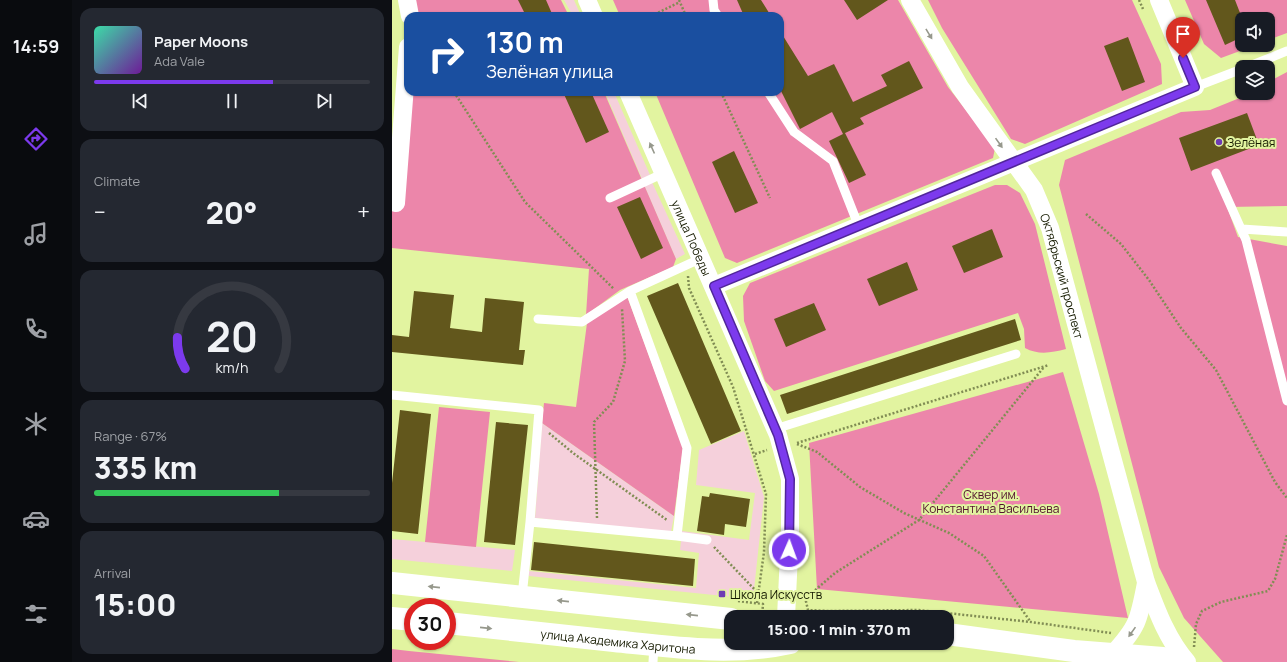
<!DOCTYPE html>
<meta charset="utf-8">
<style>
body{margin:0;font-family:Manrope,sans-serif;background:#242831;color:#f1f3f6;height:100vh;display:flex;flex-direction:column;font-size:15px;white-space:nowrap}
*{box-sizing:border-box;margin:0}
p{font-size:13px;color:#9ea1a6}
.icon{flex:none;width:22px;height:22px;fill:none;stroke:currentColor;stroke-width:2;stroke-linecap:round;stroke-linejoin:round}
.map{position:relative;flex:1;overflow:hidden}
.panel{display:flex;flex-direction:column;gap:8px;padding:8px;background:#0d0f14;width:320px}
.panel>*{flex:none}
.hud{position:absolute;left:12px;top:12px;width:380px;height:84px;border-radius:12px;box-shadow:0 1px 3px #0004;background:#1a4fa0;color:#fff;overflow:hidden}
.controls{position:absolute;left:843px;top:12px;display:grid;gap:8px}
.controls a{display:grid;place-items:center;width:40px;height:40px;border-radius:8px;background:#171b24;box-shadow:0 1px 3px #0004;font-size:20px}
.speed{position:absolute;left:12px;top:598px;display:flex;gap:8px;font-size:20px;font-weight:700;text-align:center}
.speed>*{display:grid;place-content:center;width:52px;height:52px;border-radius:50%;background:#171b24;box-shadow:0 1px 3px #0004;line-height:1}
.speed .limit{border:6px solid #d22;background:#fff;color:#111}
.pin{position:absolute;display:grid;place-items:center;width:34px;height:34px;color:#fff;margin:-41px -17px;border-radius:50% 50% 50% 0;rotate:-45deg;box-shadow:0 0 4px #0007}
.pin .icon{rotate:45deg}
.me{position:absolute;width:44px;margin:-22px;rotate:2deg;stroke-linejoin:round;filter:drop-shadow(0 0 3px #0008)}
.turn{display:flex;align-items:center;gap:14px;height:84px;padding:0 16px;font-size:18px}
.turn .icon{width:52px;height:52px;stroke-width:2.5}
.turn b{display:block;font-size:28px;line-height:34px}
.big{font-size:30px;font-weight:800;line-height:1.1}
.panel .tile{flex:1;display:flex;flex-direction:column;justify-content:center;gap:6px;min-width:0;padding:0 14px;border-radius:12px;background:#242831}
.panel .dial{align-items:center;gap:0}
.dial svg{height:104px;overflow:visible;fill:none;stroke:#363941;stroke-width:7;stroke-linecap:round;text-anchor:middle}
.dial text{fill:#f1f3f6;stroke:none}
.song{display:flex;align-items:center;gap:12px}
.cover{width:48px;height:48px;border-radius:6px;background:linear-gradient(135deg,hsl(160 70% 55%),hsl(280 70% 35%))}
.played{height:4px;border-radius:2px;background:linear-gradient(90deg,#7c3aed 65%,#363941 65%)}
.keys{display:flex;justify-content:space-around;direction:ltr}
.heat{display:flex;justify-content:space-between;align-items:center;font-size:22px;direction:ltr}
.charge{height:6px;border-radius:3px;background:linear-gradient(90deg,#34c759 67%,#363941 0)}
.trip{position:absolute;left:332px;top:610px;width:230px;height:40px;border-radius:12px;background:#171b24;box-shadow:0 1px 3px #0004;font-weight:800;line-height:40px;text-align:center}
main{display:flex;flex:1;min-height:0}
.tab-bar{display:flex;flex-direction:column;width:72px;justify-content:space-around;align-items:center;background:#090b0e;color:#9ea1a6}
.tab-bar .icon{width:28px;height:28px}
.tab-bar .on{color:#7c3aed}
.tab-bar b{font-size:18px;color:#f1f3f6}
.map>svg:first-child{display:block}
.green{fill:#f5d0db}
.forest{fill:#ec86aa}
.building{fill:#62571c}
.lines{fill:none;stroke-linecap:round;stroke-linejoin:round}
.path{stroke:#818d54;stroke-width:2.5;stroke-dasharray:2 2;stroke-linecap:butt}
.service{stroke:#fff;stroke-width:9}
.minor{stroke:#fff;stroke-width:18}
.secondary{stroke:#fff;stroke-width:22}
.oneway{fill:#96988c}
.route-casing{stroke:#51269a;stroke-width:10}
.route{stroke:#7c3aed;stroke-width:7}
.poi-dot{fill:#6e3cb3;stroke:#e2f4a0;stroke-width:1.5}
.labels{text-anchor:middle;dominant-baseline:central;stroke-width:4;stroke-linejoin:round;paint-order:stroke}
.poi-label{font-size:12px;fill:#161b00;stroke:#e2f4a0;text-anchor:start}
.street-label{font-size:12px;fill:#161b00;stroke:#e2f4a0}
.park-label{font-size:12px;fill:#51122d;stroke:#e2f4a0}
</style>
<main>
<nav class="tab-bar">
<b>14:59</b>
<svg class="icon on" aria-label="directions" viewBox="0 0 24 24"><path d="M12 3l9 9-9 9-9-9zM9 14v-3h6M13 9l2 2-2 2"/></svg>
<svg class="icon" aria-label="music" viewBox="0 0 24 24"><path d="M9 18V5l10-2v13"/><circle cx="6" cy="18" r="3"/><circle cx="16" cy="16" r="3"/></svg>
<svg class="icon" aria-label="phone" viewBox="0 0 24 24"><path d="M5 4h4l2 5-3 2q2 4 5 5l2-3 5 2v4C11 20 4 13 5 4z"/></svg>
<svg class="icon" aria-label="climate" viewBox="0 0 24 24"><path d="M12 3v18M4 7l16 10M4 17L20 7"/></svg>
<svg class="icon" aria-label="car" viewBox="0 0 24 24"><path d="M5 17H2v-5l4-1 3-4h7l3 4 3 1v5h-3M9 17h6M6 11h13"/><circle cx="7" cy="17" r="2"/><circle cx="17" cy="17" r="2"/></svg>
<svg class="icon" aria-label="filters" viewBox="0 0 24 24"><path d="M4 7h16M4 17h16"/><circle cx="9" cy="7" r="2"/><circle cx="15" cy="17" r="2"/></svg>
</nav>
<section class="panel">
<div class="tile">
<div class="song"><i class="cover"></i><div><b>Paper Moons</b><p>Ada Vale</p></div></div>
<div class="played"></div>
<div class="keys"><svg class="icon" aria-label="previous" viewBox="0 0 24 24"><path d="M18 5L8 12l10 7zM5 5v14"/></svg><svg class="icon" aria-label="pause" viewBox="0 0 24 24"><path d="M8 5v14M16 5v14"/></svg><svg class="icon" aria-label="next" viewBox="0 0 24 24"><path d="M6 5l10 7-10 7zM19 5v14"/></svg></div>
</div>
<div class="tile"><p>Climate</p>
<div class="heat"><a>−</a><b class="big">20°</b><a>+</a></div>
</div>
<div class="tile dial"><svg viewBox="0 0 100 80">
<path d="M14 69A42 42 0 1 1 86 69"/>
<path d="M14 69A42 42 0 0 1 8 45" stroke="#7c3aed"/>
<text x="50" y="56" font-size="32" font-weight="700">20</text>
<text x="50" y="72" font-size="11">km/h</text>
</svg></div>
<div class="tile"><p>Range · 67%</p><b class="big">335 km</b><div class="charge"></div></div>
<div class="tile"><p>Arrival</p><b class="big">15:00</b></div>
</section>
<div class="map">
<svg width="895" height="662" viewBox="0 0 895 662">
<rect width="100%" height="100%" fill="#e2f4a0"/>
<path class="green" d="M 172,0 L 182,0 L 189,16 L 181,16 Z
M 213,92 L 222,92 L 258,175 L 250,179 Z
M 260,182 L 293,254 L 284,259 L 252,185 Z
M 150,423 L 282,516 L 279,532 L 143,518 Z
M 352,431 L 372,497 L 361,599 L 137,576 L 137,571 L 304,588 L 307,553 L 288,550 L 290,531 L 357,540 L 363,493 L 304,485 L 307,450 Z
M 0,539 L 123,550 L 120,571 L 0,559 Z"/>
<path class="forest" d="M 22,0 L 169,0 L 177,16 L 25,16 Z
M 221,0 L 506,0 L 556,87 L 603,148 L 601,158 L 345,263 L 333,258 L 263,92 L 388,92 L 388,16 L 228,16 Z
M 536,0 L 740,0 L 769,64 L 770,84 L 633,144 L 619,139 L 550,28 Z
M 793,0 L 895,0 L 895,33 L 876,40 L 876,19 L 850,19 L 850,45 L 864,45 L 829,58 L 812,44 Z
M 895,72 L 895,206 L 835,207 L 846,237 L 895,246 L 895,662 L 831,662 L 792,618 L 767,567 L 667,185 L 673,160 L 789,112 L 818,110 L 860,93 L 876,93 L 876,82 Z
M 19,92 L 212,92 L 284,259 L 281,267 L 228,290 L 194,315 L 197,269 L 0,248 L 0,209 Z
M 603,185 L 615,185 L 628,193 L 643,224 L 674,349 C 659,353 646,355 633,348 L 632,329 L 626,313 L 382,391 L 373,381 L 352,321 L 351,296 L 358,283 Z
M 235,296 L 291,448 L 282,516 L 150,423 L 152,403 L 184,407 L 195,323 Z
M 671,372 L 707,494 L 736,618 L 425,589 L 417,443 Z
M 47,407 L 98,412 L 84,547 L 33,542 Z
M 0,649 L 17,651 L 127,662 L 0,662 Z"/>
<path class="building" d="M 126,0 L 154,0 L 161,16 L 134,16 Z
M 345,0 L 369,0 L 379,16 L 352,16 Z
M 452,0 L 496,0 L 465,20 Z
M 814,0 L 843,0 L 850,18 L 850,37 L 833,45 Z
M 388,31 L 416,76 L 442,64 L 461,102 L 495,86 L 489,75 L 517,61 L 531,88 L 468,118 L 472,124 L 451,134 L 440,112 L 408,129 L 388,89 Z
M 736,37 L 753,82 L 730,91 L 712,46 Z
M 171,92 L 199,92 L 217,132 L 194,143 Z
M 855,113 L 867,145 L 799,171 L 787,138 Z
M 453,133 L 474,175 L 457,183 L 437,141 Z
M 342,151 L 366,203 L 343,213 L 320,162 Z
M 248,197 L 271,248 L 249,259 L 225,207 Z
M 600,229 L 611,257 L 572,273 L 560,246 Z
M 515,262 L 526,290 L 487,306 L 475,279 Z
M 286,283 L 349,431 L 319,444 L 255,296 Z
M 22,291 L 62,295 L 58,328 L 90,332 L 93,298 L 132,302 L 127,350 L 133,350 L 131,365 L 0,352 L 0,335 L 17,337 Z
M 422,303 L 434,330 L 394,347 L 382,319 Z
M 623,319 L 629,340 L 395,414 L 388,395 Z
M 8,410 L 39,414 L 26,534 L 0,531 L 0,483 Z
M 104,422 L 136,425 L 123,545 L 92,542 Z
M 318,493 L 358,499 L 354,527 L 333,524 L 332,535 L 305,531 L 310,496 L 317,497 Z
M 142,542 L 303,559 L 301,586 L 139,570 Z"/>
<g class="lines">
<path class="path" d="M 287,0 L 294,16
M 747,0 L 751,9
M 259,16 L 288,2
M 62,92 L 133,202 L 222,289
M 329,92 L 378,198
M 694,214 L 729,244 L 757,280 L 789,328 L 824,370 L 883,482 L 895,498
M 296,276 L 297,288 L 341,387 L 374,494 L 372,552 L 365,603
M 157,433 L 181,453 L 275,520
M 405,443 L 657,365
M 405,444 L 425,452 L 468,487 L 512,513 L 557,533 L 592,556 L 638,621
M 363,454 L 375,450
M 205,518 L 202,422 L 221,402 L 233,361 L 230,309
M 322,547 L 366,593
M 412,593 L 416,610 L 436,611 L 526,610 L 639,622 L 719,633
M 414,598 L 443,573 L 527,520 L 652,367
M 346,601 L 371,604 L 370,617
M 802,647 L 804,624 L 810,611 L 829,602 L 876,591 L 883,579 L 895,535"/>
<path class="service" d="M 321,0 L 322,10 L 326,16
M 855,67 L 895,51
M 803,87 L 850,69
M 376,92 L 402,132 L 441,161 L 467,227
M 824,173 L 854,240 L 895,401
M 218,198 L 272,173
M 850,229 L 895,232
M 146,319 L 190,322 L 238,291
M 0,395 L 147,410 L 138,522 L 285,536 L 295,448 L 238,291 L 310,258
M 383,429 L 624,354
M 285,536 L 315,540
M 130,596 L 138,522
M 261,662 L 262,645"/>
<g class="minor">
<path d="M 15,0 L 18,16"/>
<path d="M 195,0 L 202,16"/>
<path id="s1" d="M 518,0 L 568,87 L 642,190 L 658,228 L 754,582 C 765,611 775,639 795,662"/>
<path id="s2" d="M 236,92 L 386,435 L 398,479 L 398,534 L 394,617"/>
<path d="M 0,202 L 4,203 L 16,47"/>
<path d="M 322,286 L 803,87 L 767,0"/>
<path d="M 720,655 C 746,627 747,620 754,583"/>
</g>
<g class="secondary">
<path d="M 0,583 L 339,619"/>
<path d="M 0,618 L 21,620"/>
<path id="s3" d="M 55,623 C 111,629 166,635 222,641 C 280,647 340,656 398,643"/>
<path d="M 555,634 L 682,651 L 771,658 L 783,662"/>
</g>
</g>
<defs><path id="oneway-solid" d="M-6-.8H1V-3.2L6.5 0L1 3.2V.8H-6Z"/></defs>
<g class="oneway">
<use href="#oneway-solid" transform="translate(537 34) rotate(59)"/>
<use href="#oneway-solid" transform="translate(607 143) rotate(55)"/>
<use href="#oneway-solid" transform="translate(260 148) rotate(-114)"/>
<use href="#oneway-solid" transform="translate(42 587) rotate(-174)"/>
<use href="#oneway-solid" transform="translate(171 601) rotate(-174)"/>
<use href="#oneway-solid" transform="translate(300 615) rotate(-174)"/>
<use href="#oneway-solid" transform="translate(94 628) rotate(6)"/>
<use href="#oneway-solid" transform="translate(740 632) rotate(125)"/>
</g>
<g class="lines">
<defs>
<path id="route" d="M 397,550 L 398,479 L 386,435 L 322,286 L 803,87 L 791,58"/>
</defs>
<use href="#route" class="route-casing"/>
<use href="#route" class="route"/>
</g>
<g class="poi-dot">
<circle cx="827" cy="142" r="4"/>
<rect x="326" y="590" width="8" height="8" rx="2"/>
</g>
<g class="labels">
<g class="poi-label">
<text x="835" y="142">Зелёная</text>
<text x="338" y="594">Школа Искусств</text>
</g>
<g class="street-label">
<text stroke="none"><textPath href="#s2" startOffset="159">улица Победы</textPath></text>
<text stroke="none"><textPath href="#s1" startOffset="318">Октябрьский проспект</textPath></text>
<text stroke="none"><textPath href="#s3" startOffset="172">улица Академика Харитона</textPath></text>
</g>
<g class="park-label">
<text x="599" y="494">Сквер им.<tspan x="599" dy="14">Константина Васильева</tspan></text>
</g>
</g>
</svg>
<div class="controls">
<a><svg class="icon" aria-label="sound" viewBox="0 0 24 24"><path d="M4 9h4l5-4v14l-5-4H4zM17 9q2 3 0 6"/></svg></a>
<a><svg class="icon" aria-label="layers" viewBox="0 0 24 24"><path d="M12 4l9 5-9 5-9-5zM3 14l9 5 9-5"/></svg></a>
</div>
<div class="speed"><div class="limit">30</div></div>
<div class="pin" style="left:791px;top:58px;background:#d93025"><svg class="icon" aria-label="arrive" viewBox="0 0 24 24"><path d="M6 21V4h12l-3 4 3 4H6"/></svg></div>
<svg class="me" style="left:397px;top:550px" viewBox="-20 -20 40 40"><circle r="17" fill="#7c3aed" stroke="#fff" stroke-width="3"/><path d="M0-11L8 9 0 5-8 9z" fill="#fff"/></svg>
<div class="trip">15:00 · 1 min · 370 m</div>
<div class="hud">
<div class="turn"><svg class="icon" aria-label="right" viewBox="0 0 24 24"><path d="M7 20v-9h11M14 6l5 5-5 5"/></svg><div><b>130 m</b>Зелёная улица</div></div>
</div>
</div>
</main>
